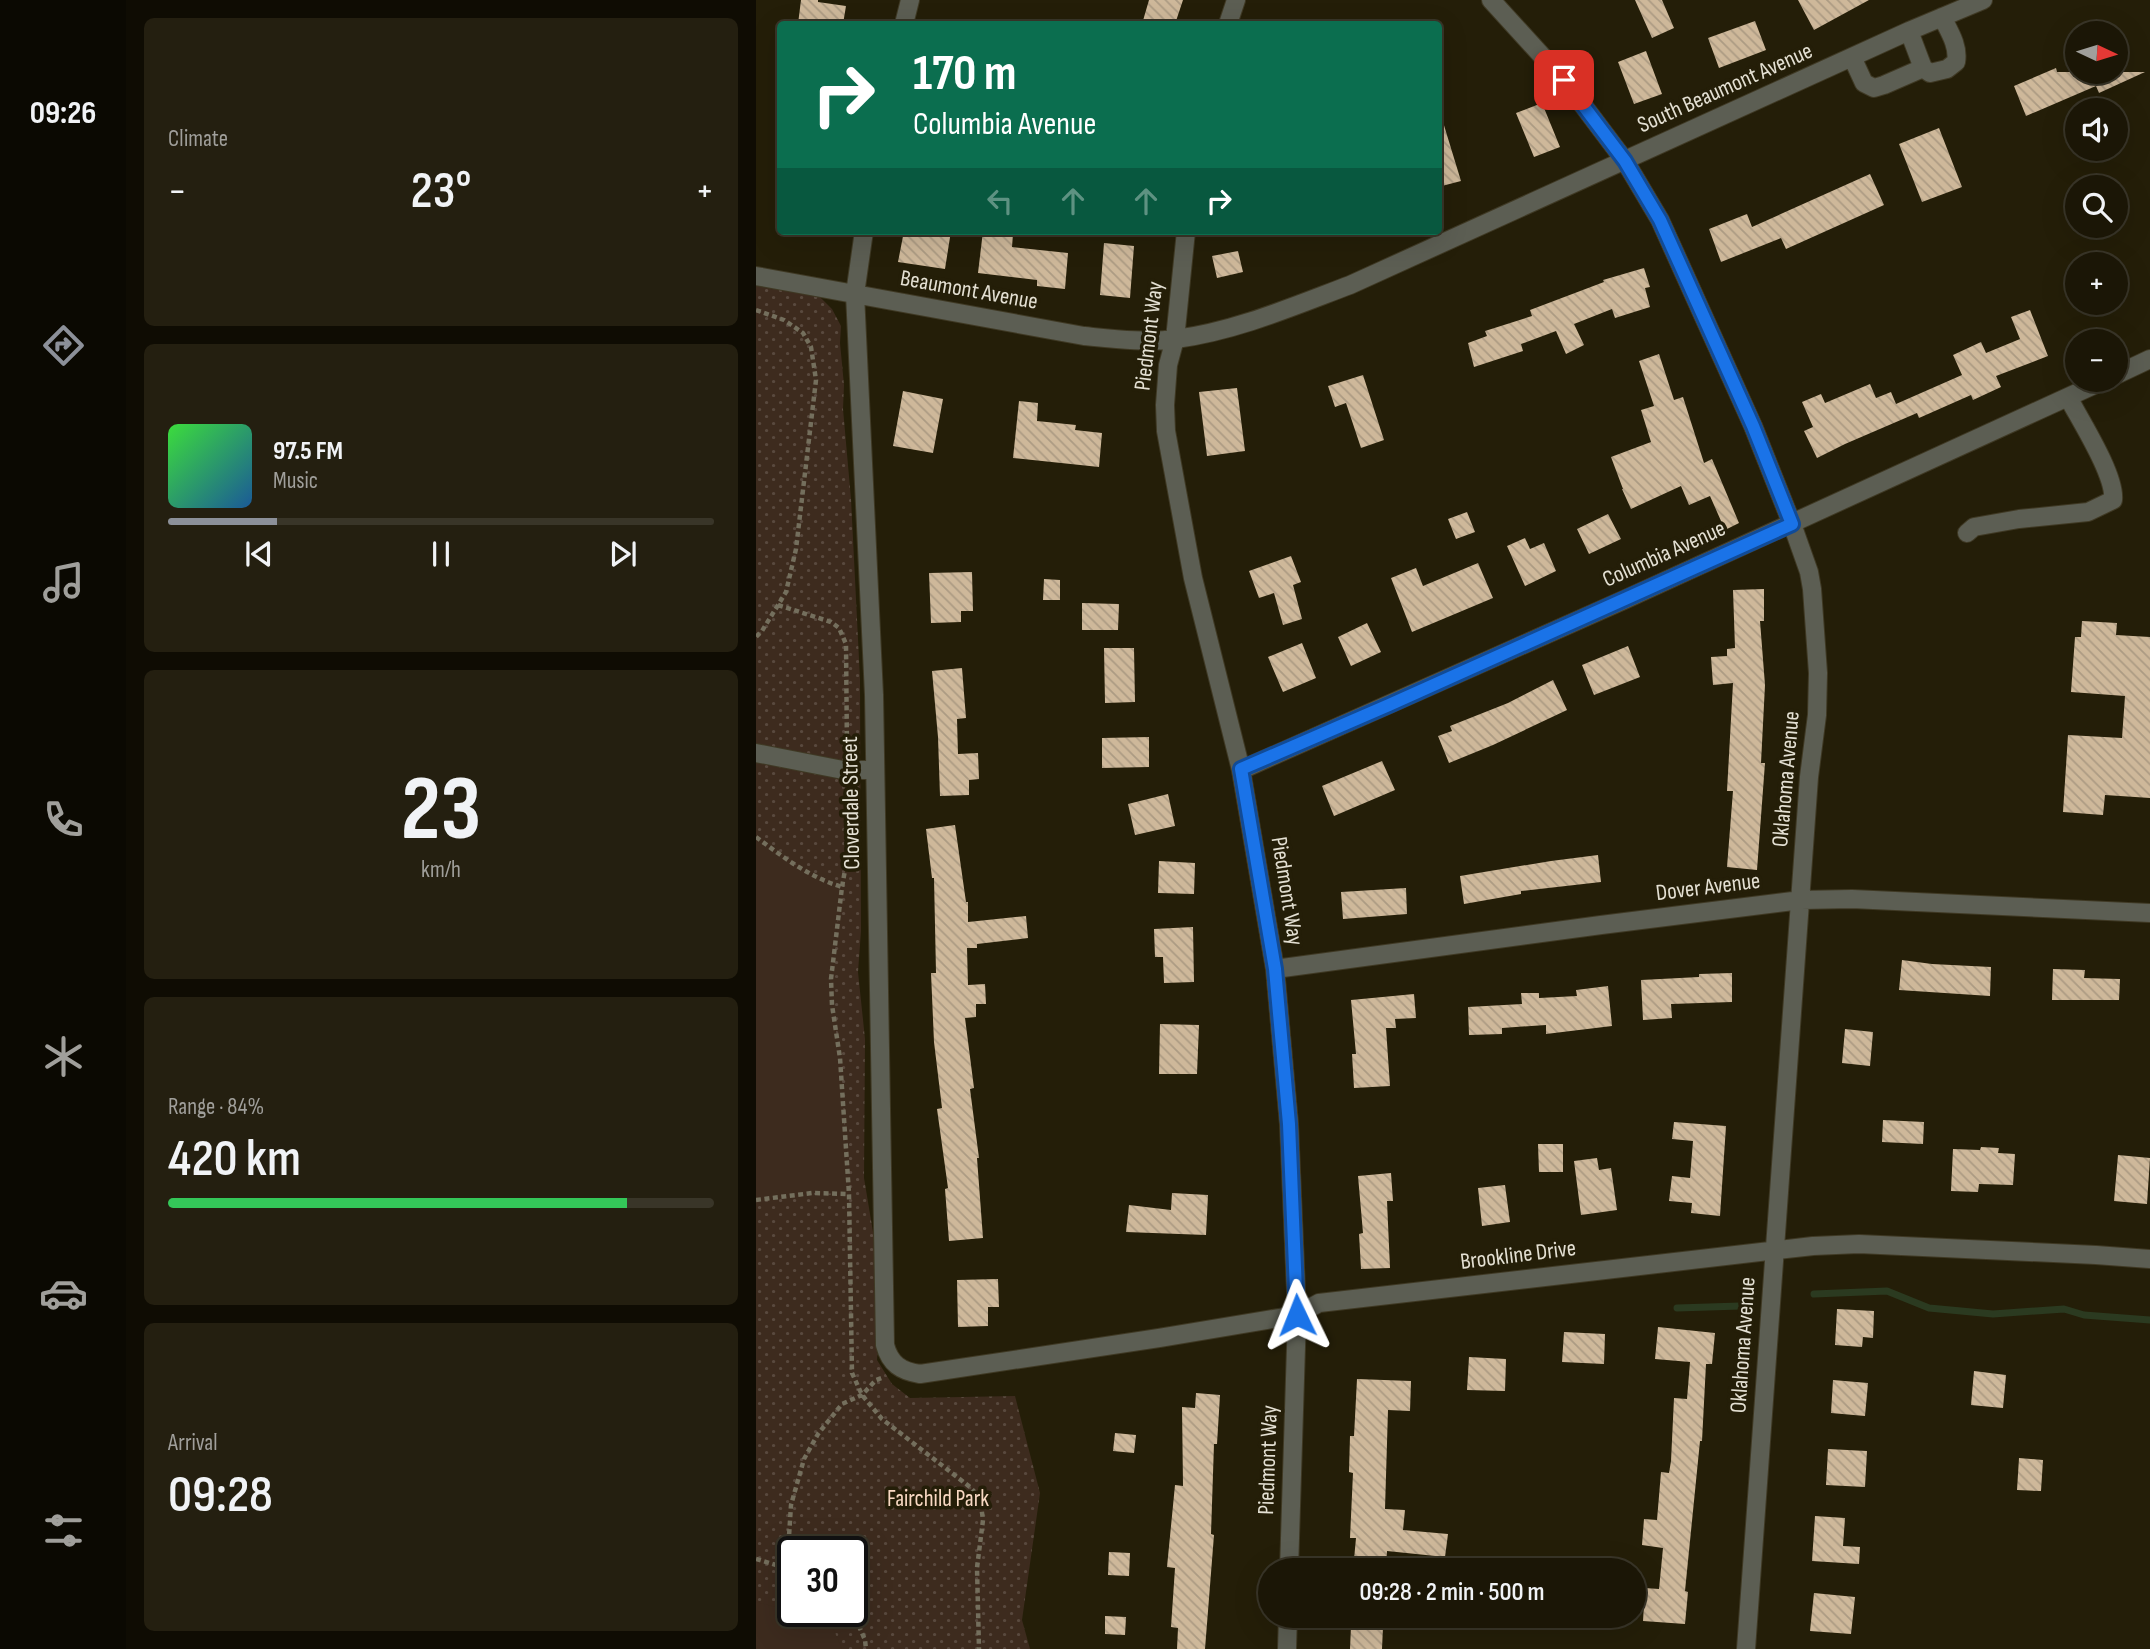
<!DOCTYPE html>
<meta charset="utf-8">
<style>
body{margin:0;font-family:"Sofia Sans Condensed",sans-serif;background:#241f10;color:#f1f3f6;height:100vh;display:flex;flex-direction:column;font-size:26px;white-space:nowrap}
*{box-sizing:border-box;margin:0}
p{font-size:23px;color:#a09f9b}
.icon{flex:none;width:38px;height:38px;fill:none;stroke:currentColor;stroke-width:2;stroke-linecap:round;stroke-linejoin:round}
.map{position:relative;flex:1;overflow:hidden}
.panel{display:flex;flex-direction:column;gap:18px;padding:18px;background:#0f0c03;width:630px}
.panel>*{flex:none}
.guide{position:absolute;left:21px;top:21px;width:665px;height:214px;border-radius:7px;box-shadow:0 7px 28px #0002,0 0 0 2px #393528;background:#0b6e4f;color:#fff;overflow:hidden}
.needle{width:46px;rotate:94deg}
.fabs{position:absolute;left:1309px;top:21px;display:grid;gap:14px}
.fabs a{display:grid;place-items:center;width:63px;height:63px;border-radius:50%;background:#1b1606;box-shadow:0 7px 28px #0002,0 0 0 2px #393528;font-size:35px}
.speed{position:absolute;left:21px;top:1536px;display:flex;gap:14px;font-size:35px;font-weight:700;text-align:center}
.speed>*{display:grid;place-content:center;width:91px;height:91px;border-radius:50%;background:#1b1606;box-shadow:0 7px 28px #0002,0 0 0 2px #393528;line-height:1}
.speed .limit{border:4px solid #111;border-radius:10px;background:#fff;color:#111}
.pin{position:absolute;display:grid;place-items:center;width:60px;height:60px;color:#fff;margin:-30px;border-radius:14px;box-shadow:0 4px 10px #0006}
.me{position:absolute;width:77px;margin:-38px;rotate:358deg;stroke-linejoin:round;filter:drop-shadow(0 0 5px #0008)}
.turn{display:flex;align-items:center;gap:24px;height:147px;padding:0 21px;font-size:32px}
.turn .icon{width:91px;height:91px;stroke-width:2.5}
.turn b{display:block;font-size:49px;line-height:60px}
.lanes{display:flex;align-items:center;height:66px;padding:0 21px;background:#0003;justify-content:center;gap:35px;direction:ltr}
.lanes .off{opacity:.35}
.big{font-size:52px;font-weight:600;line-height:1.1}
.panel .card{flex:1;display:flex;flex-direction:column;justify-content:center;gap:10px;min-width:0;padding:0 24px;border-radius:10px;background:#241f10}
.panel .dial{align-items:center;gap:0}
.dial b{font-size:91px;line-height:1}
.song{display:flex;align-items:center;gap:21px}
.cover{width:84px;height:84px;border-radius:10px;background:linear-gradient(135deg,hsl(120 70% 55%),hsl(210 70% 35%))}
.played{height:7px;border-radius:4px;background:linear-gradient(90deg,#8c9099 20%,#393528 20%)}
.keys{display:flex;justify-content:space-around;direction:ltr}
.heat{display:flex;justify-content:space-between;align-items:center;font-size:38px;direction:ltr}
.charge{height:10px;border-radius:5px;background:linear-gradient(90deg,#34c759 84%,#393528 0)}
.trip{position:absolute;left:502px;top:1558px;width:388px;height:70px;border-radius:35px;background:#1b1606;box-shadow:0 7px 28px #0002,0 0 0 2px #393528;font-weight:600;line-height:70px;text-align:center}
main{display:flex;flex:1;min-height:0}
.dock{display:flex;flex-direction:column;width:126px;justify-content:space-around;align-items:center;background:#0b0902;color:#a09f9b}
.dock .icon{width:49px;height:49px}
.dock .current{color:#8c9099}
.dock b{font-size:32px;color:#f1f3f6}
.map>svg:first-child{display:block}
.park{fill:url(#park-dots);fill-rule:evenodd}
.pitch{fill:#3d2b1e}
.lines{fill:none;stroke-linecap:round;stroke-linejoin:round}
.stream{stroke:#2b3a20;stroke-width:7}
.building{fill:url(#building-back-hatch)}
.minor-casing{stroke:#3f3924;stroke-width:20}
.path{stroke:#746f5d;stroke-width:4.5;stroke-dasharray:5 3.5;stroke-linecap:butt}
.minor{stroke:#5c5e53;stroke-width:18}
.route-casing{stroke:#114b97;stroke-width:18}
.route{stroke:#1a73e8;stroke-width:12}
.labels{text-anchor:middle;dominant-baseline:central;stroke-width:7;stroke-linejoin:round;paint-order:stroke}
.street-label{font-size:23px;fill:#e4e0d3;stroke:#241e08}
.park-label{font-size:23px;fill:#f9d9c3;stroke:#241e08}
</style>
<main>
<nav class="dock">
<b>09:26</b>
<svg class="icon current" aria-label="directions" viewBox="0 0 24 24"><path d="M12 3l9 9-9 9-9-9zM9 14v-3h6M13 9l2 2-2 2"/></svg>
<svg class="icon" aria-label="music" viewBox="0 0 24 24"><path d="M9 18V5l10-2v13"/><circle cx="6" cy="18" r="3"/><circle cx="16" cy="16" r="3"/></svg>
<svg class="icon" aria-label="phone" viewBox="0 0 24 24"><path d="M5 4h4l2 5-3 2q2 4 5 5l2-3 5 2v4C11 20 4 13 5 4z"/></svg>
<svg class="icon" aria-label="climate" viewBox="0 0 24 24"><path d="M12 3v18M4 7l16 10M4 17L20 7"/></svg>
<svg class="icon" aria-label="car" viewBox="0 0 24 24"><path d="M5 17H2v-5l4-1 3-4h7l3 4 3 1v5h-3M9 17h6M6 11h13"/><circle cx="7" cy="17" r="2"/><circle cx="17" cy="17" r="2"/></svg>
<svg class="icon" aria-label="filters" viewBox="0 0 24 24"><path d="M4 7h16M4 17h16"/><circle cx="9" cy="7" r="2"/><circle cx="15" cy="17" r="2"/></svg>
</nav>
<section class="panel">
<div class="card"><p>Climate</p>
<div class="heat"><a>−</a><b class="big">23°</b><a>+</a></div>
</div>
<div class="card">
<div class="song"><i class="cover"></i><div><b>97.5 FM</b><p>Music</p></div></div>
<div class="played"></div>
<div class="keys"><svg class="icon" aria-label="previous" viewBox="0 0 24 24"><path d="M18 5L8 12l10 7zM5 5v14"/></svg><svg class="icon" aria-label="pause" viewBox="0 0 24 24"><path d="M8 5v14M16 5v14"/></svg><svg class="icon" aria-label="next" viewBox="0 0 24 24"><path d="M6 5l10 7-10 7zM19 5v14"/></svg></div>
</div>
<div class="card dial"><b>23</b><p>km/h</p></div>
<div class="card"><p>Range · 84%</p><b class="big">420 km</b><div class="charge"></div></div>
<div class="card"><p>Arrival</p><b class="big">09:28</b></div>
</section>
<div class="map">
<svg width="1394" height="1649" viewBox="0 0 1394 1649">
<defs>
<pattern id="park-dots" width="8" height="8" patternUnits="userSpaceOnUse" patternTransform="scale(1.75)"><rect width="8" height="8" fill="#3d2b1e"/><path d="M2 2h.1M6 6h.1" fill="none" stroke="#59493e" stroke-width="1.8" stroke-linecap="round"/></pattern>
<pattern id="building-back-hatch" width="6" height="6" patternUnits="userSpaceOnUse" patternTransform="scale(1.75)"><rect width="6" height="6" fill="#ceb89a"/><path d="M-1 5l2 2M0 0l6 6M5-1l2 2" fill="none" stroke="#ac9b83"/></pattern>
</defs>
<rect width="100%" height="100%" fill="#241e08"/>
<path class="park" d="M 0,283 L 63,296 L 76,309 L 85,326 L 84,343 L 88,385 L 87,409 L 95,499 L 104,679 L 105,931 L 102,972 L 109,1039 L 108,1178 L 121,1256 L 123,1330 L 121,1360 L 136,1384 L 154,1398 L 259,1396 L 284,1493 L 266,1620 L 274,1649 L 0,1649 ZM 37,1552 L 96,1552 L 96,1612 L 37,1612 Z"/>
<path class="pitch" d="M 0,837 C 27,857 53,877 86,887 L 78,949 L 76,1005 L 84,1058 L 93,1194 L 56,1193 L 0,1200 Z
M 0,1602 L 74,1621 L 86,1649 L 0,1649 Z"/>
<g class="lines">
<path class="stream" d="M 1058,1294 L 1131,1291 L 1173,1308 L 1237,1314 L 1308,1309 L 1328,1315 L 1394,1320
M 921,1308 L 984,1306"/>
</g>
<path class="building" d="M 45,0 L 62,0 L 62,2 L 90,6 L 87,24 L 42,24 Z
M 393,0 L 427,0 L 419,24 L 386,24 Z
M 879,0 L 906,0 L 918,28 L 896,38 Z
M 1042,0 L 1113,0 L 1058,30 Z
M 999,21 L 1010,50 L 963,68 L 952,38 Z
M 890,51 L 906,94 L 878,104 L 862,62 Z
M 1300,68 L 1301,72 L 1389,72 L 1343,93 L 1340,86 L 1270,116 L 1258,86 Z
M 786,103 L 804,147 L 778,157 L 760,113 Z
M 682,122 L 687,122 L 705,181 L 682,187 Z
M 1183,128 L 1206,187 L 1166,202 L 1143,144 Z
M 1114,174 L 1128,205 L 1030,249 L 1025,238 L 965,262 L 953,229 L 991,214 L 996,227 Z
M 148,231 L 195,231 L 189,269 L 142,262 Z
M 227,231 L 257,234 L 256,247 L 312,253 L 309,289 L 281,286 L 281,280 L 222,273 Z
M 348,243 L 378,246 L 374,298 L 344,295 Z
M 482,251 L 487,272 L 461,278 L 456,256 Z
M 888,268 L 894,287 L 889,288 L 894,307 L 859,318 L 856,309 L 818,324 L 828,345 L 810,354 L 800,331 L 765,344 L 767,351 L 718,367 L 712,343 L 731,336 L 729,331 L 776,316 L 774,310 L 848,282 L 847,280 Z
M 1274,310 L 1292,356 L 1240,376 L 1245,387 L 1217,400 L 1215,395 L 1163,418 L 1161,413 L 1089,444 L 1061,458 L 1048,431 L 1057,427 L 1046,402 L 1065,394 L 1069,403 L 1114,384 L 1120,398 L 1135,392 L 1140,404 L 1206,375 L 1197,355 L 1225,342 L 1230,353 L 1264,339 L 1255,317 Z
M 903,354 L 918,400 L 927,397 L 948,463 L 956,459 L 983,523 L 969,530 L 954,496 L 933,505 L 925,486 L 875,509 L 866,489 L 867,489 L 855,457 L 895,442 L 885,410 L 898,406 L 883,361 Z
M 607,375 L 628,440 L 605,448 L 590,403 L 579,407 L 572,386 Z
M 481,388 L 489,451 L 451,456 L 443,392 Z
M 147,391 L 187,399 L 177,453 L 137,446 Z
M 263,401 L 282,403 L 281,421 L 320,425 L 319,430 L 346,433 L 343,467 L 257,458 Z
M 711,512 L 719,532 L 700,539 L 692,519 Z
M 852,514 L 865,539 L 833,554 L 821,529 Z
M 769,538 L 774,549 L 788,543 L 800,571 L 769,586 L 751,546 Z
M 535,556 L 545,582 L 537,585 L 546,619 L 527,625 L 518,593 L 503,598 L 493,571 Z
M 722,563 L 737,598 L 656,632 L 635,578 L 660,568 L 667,586 Z
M 216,572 L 217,611 L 205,611 L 205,622 L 175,623 L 173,573 Z
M 288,579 L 304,580 L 304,600 L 287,600 Z
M 1008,589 L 1008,621 L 1004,621 L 1009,685 L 1005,763 L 1009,763 L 1001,870 L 971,867 L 977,791 L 971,791 L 977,683 L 957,685 L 955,657 L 971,656 L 971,649 L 979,648 L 977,590 Z
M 326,603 L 363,604 L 362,630 L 326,630 Z
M 1326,621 L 1361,623 L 1360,635 L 1394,637 L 1394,798 L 1349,795 L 1347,815 L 1307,812 L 1312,735 L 1366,738 L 1369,696 L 1315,692 L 1319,637 L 1325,637 Z
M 611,623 L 625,652 L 595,666 L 582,637 Z
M 546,643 L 560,678 L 527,692 L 512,657 Z
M 872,646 L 884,677 L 838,695 L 826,665 Z
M 348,648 L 378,648 L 379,702 L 349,703 Z
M 206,668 L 210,718 L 201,719 L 202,754 L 222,753 L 223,779 L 213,780 L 213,795 L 184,796 L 182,737 L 176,671 Z
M 797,680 L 811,710 L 737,745 L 693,763 L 682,736 L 696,731 L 694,726 L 752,703 Z
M 393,737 L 393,767 L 346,768 L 346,738 Z
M 626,761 L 639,790 L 578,816 L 566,786 Z
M 412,794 L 419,826 L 379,835 L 372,804 Z
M 199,825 L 210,902 L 212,902 L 212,922 L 270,916 L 272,938 L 221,944 L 221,948 L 211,948 L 212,985 L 229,984 L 230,1004 L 220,1004 L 220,1017 L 209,1018 L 218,1088 L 214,1089 L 223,1158 L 221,1158 L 227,1238 L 193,1241 L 189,1189 L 192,1188 L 181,1109 L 186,1108 L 178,1042 L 175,973 L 180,973 L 178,878 L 176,878 L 170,829 Z
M 842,855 L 845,882 L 765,891 L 765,894 L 708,904 L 704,876 L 795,861 Z
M 403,861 L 439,863 L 438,894 L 402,893 Z
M 650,888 L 651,914 L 587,919 L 585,892 Z
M 437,927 L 438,982 L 408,983 L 407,957 L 399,957 L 398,929 Z
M 1146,960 L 1176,964 L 1235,967 L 1234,996 L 1143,990 Z
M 1297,969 L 1329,970 L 1328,978 L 1364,979 L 1363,1000 L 1296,1000 Z
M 976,973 L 976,1002 L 915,1004 L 916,1018 L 887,1020 L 885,980 L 943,977 L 943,974 Z
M 852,986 L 856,1026 L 790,1034 L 790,1025 L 746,1028 L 746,1034 L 713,1035 L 712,1007 L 766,1004 L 765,993 L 783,993 L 783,998 L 821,996 L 820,990 Z
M 658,994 L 660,1018 L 639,1019 L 640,1028 L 630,1028 L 634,1086 L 598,1088 L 596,1054 L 600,1054 L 595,1000 Z
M 404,1024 L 443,1025 L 441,1074 L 403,1074 Z
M 1089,1029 L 1117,1032 L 1114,1066 L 1086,1063 Z
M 1127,1120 L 1168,1122 L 1167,1144 L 1126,1142 Z
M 918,1122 L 970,1126 L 964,1216 L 935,1213 L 936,1203 L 913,1201 L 916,1176 L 934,1178 L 937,1141 L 916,1139 Z
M 782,1144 L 807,1144 L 807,1172 L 783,1172 Z
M 1225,1147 L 1243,1148 L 1242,1153 L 1259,1154 L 1257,1185 L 1223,1184 L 1222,1192 L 1195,1191 L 1197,1149 L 1224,1150 Z
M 1362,1155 L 1394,1158 L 1391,1204 L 1358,1201 Z
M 841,1158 L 843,1170 L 855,1168 L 861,1210 L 825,1215 L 818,1161 Z
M 635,1173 L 637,1201 L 631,1201 L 634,1268 L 605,1269 L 603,1234 L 607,1233 L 602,1176 Z
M 749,1185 L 754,1222 L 726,1226 L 722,1188 Z
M 416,1193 L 452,1195 L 450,1235 L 370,1232 L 373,1205 L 415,1210 Z
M 242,1279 L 243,1307 L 232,1307 L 232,1326 L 202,1327 L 201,1280 Z
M 1081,1309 L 1118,1311 L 1117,1338 L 1107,1337 L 1106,1347 L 1079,1345 Z
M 902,1327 L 959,1333 L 956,1364 L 950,1364 L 946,1441 L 944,1441 L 929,1591 L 932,1592 L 929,1624 L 887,1621 L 889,1588 L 903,1589 L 907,1548 L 886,1545 L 888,1519 L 901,1520 L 905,1472 L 913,1473 L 915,1461 L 918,1398 L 931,1399 L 934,1362 L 899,1359 Z
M 808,1332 L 849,1334 L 848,1364 L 806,1362 Z
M 713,1357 L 750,1359 L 749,1391 L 711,1390 Z
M 1218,1371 L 1250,1375 L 1247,1408 L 1215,1405 Z
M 601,1379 L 655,1381 L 654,1411 L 632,1410 L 629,1509 L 649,1510 L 647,1530 L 692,1534 L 689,1557 L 631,1551 L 630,1570 L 597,1570 L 600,1538 L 594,1538 L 597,1473 L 593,1472 L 594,1436 L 598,1436 Z
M 1077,1380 L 1112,1383 L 1109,1416 L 1075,1413 Z
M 440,1393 L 464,1395 L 461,1444 L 458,1444 L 455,1534 L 458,1535 L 449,1649 L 421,1649 L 422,1628 L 415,1627 L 419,1568 L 411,1567 L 419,1485 L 427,1486 L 426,1407 L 439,1408 Z
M 359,1433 L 380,1435 L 378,1453 L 357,1451 Z
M 1072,1449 L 1111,1451 L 1109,1487 L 1070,1485 Z
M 1263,1458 L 1287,1460 L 1285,1491 L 1261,1490 Z
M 1059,1516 L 1089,1518 L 1087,1546 L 1104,1547 L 1103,1564 L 1056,1561 Z
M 353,1552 L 374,1553 L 373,1576 L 352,1575 Z
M 1058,1593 L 1099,1597 L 1095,1634 L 1054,1631 Z
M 349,1616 L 370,1617 L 369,1635 L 349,1634 Z
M 595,1626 L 627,1627 L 626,1649 L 594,1649 Z"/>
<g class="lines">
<defs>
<path id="minor" d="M 735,0 L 808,80 L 869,161 L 904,220 L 997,426 L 1036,524 L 1053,572 L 1056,589 L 1062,673 L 1061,715 L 1053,777 L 990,1649
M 148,24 L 154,0
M 472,24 L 480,0
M 1153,31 L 1167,68 L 1174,73 L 1191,69 L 1200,62 C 1203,46 1193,31 1186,17
M 1096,57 L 1108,83 L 1118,88 L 1128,85 L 1167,68
M 108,231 L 99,294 L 118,695 L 129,1345 C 134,1364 145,1371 164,1374 L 403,1338 L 541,1315 L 563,1303 L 1057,1246 L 1103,1244 L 1340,1255 L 1394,1259
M 430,231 L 419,339 L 412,365 L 409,405 L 410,431 L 437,578 L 485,770 L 519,969 L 533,1124 L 541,1315 L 533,1570
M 0,276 L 328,336 C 358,339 390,343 420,339 C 480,331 538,306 594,285 L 1153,31 L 1227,0
M 1360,375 L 1394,359
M 1211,533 L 1218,527 L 1263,519 L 1332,512 L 1357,500 C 1360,476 1324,420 1312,397
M 0,753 L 87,770 L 119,770
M 485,770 L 870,599 L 1349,380
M 519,969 L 845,925 L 1045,900 L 1096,899 L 1394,913
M 531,1649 L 532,1615"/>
</defs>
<use href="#minor" class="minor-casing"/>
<path class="path" d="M 0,310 L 28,320 L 47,333 L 55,347 L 60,380 L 40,549 L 30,592 L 6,631 L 0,637
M 22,605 L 75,622 L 83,628 L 90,644 L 91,752
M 95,789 L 97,825 L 86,887 L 75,979 L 76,1005 L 84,1058 L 93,1194 L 96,1373 L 106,1395 L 126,1419 L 214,1487 L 224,1498 L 227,1520 L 221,1568 L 223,1649
M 0,837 C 27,857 53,877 86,887
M 0,1200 L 56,1193 L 93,1194
M 0,1559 L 37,1570
M 31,1568 L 35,1505 L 48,1459 L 62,1434 L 86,1404 L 106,1395 L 120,1380 L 128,1377
M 96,1610 L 109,1640 L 110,1649"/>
<use href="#minor" class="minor"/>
</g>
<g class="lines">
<defs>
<path id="route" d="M 541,1315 L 533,1124 L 519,969 L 485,769 L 633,705 L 1036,524 L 997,426 L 904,220 L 869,161 L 808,80"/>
</defs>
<use href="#route" class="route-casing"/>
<use href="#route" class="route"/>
</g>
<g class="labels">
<g class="street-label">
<text transform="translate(969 88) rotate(-24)">South Beaumont Avenue</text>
<text transform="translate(213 290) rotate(10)">Beaumont Avenue</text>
<text transform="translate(393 336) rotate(-83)">Piedmont Way</text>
<text transform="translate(908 554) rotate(-24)">Columbia Avenue</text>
<text transform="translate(1030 779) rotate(-85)">Oklahoma Avenue</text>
<text transform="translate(95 803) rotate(-91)">Cloverdale Street</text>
<text transform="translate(952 887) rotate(-7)">Dover Avenue</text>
<text transform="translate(531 891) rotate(81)">Piedmont Way</text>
<text transform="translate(762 1255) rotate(-7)">Brookline Drive</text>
<text transform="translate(987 1345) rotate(-86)">Oklahoma Avenue</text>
<text transform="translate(512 1460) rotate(-88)">Piedmont Way</text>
</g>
<g class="park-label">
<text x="182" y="1499">Fairchild Park</text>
</g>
</g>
</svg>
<div class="fabs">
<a><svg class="needle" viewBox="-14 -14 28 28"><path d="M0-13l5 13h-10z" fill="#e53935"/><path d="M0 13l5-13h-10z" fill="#a09f9b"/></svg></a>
<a><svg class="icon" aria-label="sound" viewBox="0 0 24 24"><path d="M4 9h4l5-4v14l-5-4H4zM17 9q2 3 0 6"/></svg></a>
<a><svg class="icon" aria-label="search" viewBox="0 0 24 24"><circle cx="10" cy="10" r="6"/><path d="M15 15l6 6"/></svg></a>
<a>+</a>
<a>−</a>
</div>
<div class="speed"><div class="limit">30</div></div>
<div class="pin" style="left:808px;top:80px;background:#d93025"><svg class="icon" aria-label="arrive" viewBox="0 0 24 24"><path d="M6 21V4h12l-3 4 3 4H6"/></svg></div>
<svg class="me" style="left:541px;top:1315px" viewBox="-20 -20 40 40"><path d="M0-17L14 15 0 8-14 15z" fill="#1a73e8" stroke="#fff" stroke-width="4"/></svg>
<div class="trip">09:28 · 2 min · 500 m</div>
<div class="guide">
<div class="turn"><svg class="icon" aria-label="right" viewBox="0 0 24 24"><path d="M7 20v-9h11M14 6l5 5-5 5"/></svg><div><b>170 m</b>Columbia Avenue</div></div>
<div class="lanes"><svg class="icon off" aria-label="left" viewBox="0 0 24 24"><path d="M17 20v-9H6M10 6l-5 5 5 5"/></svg><svg class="icon off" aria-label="ahead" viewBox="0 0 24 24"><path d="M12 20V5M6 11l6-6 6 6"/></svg><svg class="icon off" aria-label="ahead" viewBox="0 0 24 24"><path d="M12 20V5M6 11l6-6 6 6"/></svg><svg class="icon" aria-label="right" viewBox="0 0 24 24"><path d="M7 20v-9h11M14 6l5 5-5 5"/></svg></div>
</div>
</div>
</main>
